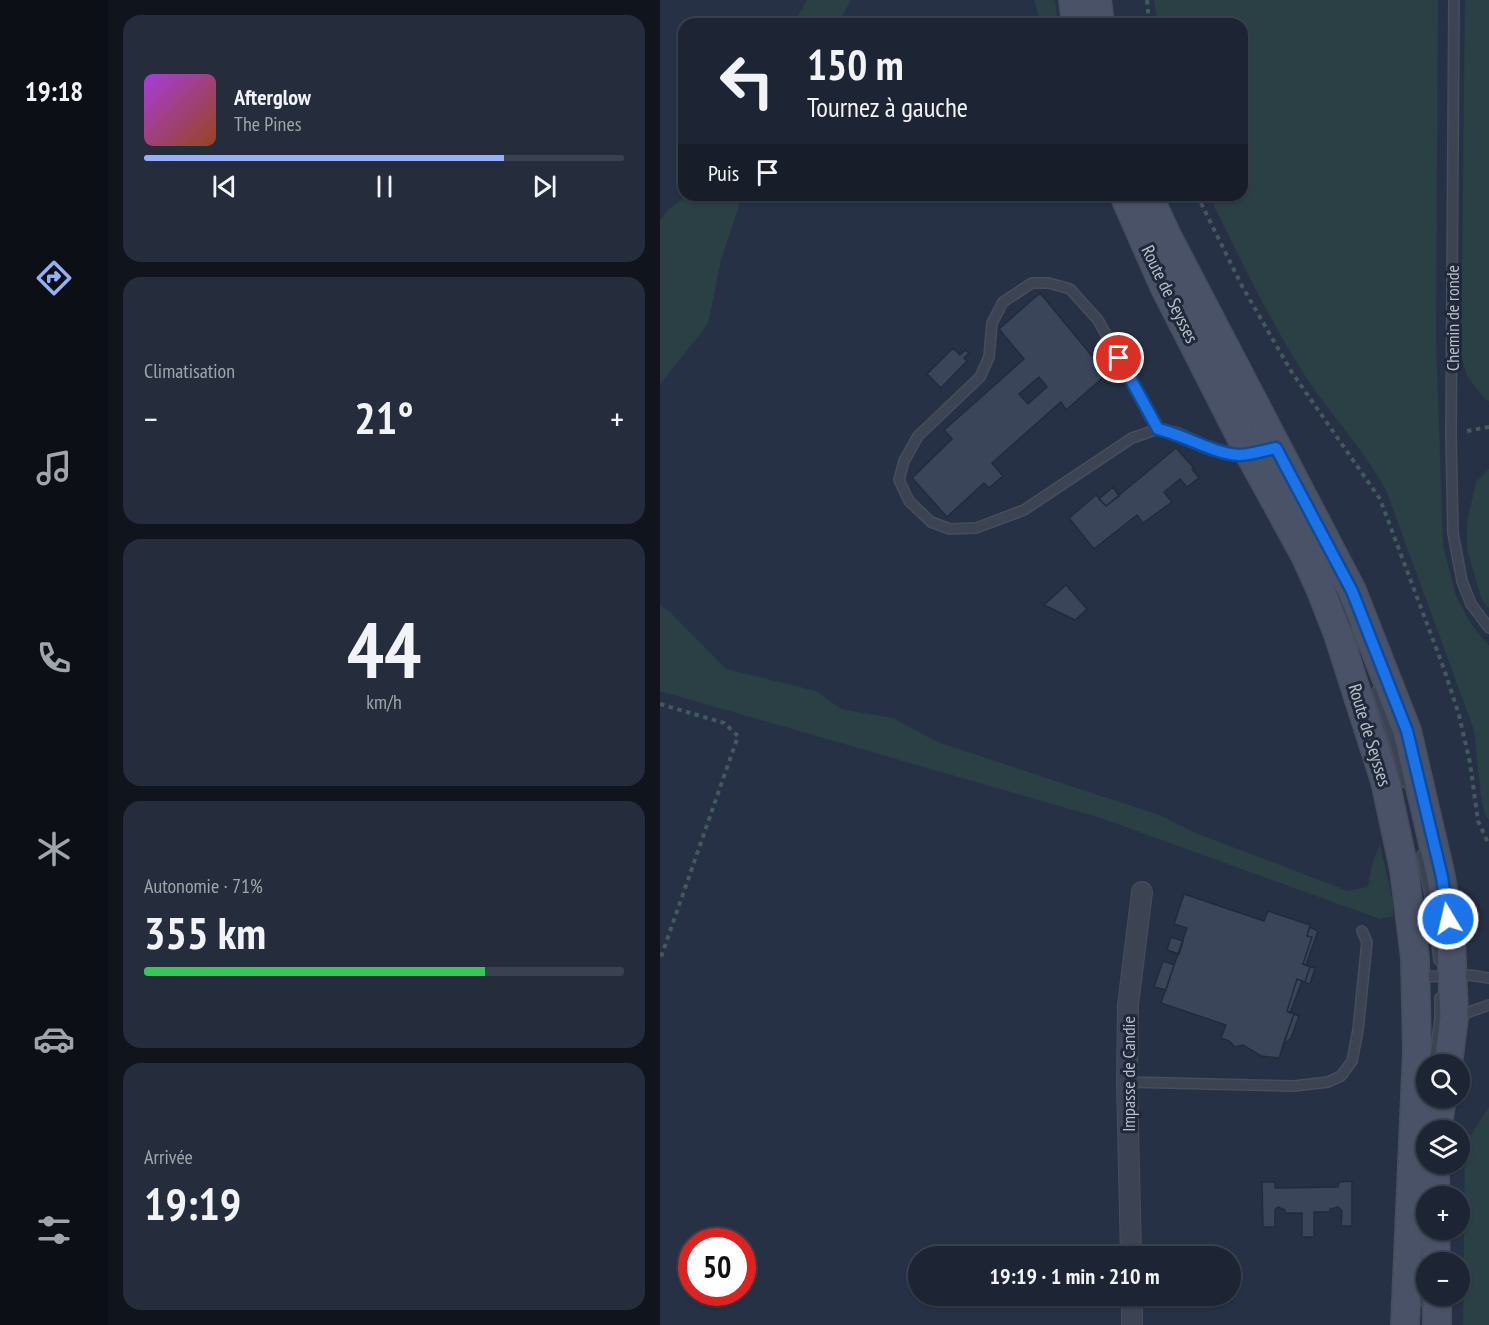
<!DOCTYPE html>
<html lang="fr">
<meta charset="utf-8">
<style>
body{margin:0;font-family:"PT Sans Narrow",sans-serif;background:#252d3c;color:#f1f3f6;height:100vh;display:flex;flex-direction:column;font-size:22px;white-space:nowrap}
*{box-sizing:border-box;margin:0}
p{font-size:20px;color:#a0a5ac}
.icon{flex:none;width:33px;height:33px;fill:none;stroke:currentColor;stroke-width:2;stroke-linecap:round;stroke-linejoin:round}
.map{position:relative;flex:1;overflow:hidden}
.side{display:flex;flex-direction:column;gap:15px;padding:15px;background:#10141d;width:552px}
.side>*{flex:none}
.banner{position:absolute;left:18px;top:18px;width:570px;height:183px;border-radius:18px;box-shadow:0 2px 4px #0004,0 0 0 2px #3b424f;background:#1d2534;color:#f1f3f6;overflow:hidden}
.controls{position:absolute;left:756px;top:1054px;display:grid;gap:12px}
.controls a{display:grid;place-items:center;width:54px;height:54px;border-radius:50%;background:#1d2534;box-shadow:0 2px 4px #0004,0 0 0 2px #3b424f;font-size:30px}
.speed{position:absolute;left:18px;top:1228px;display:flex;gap:12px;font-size:30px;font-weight:700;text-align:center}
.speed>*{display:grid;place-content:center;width:78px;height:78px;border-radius:50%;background:#1d2534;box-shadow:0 2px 4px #0004,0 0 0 2px #3b424f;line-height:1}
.speed .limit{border:9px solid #d22;background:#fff;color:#111}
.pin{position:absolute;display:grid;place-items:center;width:51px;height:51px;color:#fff;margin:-26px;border:3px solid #fff;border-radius:50%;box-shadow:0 2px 6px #0007}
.me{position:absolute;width:66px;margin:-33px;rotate:351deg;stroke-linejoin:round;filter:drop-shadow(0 0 4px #0008)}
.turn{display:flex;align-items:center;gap:21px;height:126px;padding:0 30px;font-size:27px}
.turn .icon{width:78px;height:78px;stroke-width:2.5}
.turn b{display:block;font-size:42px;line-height:51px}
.then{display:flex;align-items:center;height:57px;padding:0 30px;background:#0003;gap:12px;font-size:22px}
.big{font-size:45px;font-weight:800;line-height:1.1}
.side .card{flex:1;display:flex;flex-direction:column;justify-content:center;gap:9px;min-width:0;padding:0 21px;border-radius:18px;background:#252d3c}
.side .dial{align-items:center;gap:0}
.dial b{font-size:78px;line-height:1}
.song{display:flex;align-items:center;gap:18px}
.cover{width:72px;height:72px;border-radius:9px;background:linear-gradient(135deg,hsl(280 70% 55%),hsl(20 70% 35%))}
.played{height:6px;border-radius:3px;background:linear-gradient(90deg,#93b1f9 75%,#3b424f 75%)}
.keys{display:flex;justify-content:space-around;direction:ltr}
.heat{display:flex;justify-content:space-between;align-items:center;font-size:33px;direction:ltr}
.charge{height:9px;border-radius:4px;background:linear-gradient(90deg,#34c759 71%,#3b424f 0)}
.trip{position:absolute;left:248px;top:1246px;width:333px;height:60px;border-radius:30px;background:#1d2534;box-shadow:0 2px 4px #0004,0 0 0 2px #3b424f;font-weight:800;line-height:60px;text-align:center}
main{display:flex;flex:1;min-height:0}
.dock{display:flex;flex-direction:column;width:108px;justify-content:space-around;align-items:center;background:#0c0f15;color:#a0a5ac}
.dock .icon{width:42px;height:42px}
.dock .on{color:#93b1f9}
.dock b{font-size:27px;color:#f1f3f6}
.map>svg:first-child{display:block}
.green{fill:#2a4045}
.building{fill:#3a455a;stroke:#232b3b;stroke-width:1.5;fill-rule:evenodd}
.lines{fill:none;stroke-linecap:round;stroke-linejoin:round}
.lane-casing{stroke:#464d5d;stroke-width:12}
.street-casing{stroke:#464d5d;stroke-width:22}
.secondary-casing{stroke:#464d5d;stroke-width:30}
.path{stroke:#43595d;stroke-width:4;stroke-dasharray:4.5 4.5;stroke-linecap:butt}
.lane{stroke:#3c4454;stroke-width:9}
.street{stroke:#3c4454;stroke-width:20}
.secondary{stroke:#4a5267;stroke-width:27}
.route-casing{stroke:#114b97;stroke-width:15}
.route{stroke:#1a73e8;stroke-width:10}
.labels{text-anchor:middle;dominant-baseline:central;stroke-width:6;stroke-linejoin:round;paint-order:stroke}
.street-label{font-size:18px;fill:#babfcd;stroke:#20293a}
</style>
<main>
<nav class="dock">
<b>19:18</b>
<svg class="icon on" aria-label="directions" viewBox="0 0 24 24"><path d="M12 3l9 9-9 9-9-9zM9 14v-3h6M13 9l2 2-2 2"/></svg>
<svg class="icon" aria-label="music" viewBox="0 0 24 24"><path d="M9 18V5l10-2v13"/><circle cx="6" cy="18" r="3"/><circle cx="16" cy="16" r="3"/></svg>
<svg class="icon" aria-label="phone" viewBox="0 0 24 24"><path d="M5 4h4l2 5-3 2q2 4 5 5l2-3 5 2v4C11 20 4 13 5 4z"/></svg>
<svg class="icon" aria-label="climate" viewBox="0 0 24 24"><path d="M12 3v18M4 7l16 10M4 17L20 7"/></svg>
<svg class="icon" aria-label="car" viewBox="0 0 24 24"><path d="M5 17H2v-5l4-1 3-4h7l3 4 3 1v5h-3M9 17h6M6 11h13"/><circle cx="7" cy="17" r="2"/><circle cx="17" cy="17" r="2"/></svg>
<svg class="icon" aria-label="filters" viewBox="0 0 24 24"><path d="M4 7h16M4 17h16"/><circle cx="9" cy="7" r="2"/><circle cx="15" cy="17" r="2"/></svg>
</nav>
<section class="side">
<div class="card">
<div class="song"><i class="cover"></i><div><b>Afterglow</b><p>The Pines</p></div></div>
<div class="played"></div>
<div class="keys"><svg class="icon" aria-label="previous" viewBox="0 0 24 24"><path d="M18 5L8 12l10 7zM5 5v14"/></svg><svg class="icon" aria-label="pause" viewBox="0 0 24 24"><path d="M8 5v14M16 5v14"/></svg><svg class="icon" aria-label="next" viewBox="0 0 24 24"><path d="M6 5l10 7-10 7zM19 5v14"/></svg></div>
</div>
<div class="card"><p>Climatisation</p>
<div class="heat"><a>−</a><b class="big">21°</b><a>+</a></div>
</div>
<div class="card dial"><b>44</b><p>km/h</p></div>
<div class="card"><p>Autonomie · 71%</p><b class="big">355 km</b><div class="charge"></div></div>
<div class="card"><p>Arrivée</p><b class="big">19:19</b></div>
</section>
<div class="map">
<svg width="829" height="1325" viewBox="0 0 829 1325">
<rect width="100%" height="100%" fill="#273145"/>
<path class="green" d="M 147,0 L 191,0 L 178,24 L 133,24 Z
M 374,0 L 395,0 L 398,24 L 381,24 Z
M 494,0 L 778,0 L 776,338 L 783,546 L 796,596 L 811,624 L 829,646 L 829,820 L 824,812 L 821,796 L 814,730 L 726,490 C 701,445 665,409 639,366 C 605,311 577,253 549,195 L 582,195 L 582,24 L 498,24 Z
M 805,0 L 829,0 L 829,401 L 825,399 L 807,376 L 801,354 Z
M 29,195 L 127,195 L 124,198 L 81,199 L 61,260 L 48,324 L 0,384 L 0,220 L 9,209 Z
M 829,469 L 829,608 L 822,600 L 807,549 L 807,522 L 816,482 Z
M 0,606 L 9,611 L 66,669 L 156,691 L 181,709 L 233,718 L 277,742 L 499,815 L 538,834 L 688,891 L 708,887 L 712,864 L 720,845 L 733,902 L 733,916 L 720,919 L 441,818 L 0,691 Z
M 829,1107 L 829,1325 L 803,1325 L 805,1144 Z"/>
<path class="building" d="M 380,293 L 447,374 L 406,410 L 401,402 L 332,463 L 343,476 L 329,488 L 324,483 L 287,517 L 252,478 L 292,439 L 284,430 L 364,359 L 339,329 ZM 379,377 L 387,387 L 368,404 L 359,394 Z
M 293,348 L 300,355 L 305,350 L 309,353 L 304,358 L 307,361 L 281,388 L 267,374 Z
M 516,448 L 534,468 L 532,469 L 539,478 L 527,487 L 520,479 L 504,492 L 512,502 L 483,523 L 477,515 L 434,549 L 409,518 L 436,495 L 446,506 Z
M 453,487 L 459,496 L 446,506 L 439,499 Z
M 406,585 L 427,609 L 415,620 L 384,605 Z
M 524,894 L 604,921 L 608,911 L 650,925 L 647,936 L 652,937 L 643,964 L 650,967 L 645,982 L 637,979 L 627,1011 L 634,1014 L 619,1058 L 601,1056 L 583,1045 L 575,1047 L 569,1041 L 561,1038 L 566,1025 L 501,1003 L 527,928 L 514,924 Z
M 650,927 L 658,931 L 646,965 L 643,964 L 652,937 L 647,936 Z
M 511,937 L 523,941 L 519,954 L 507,950 Z
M 503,961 L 514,965 L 506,990 L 494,987 Z
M 650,967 L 655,968 L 650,984 L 645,982 Z
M 637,979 L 642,981 L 630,1013 L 627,1011 Z
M 634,1014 L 639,1016 L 631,1038 L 623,1045 Z
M 692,1181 L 692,1226 L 681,1226 L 682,1211 L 678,1207 L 670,1209 L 670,1212 L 654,1212 L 654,1237 L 642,1237 L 642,1213 L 625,1213 L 625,1210 L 618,1207 L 615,1210 L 615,1227 L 603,1227 L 602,1182 L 615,1182 L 615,1188 L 678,1187 L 679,1182 Z"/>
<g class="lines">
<defs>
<path id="lane" d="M 794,0 L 791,434 L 793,533 L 802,581 L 811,604 L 829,628
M 498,429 L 438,320 L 410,289 L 389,283 L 372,283 L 343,302 L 332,323 L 329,357 L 320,377 L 258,436 L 244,461 L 239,480 L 249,501 L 271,522 L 290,529 L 316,528 L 364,510 L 472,438 L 498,429 L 518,433 L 555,450 L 584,454
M 673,582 L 690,622
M 717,691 L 730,727 L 746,783
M 762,855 L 773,911 L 779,960
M 757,977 L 809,975 L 829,978
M 798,1016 L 829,1005
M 774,1065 L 780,1018 L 780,998
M 467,1082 L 634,1086 L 668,1082 L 681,1076 L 692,1061 L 698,1030 L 707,942 L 702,931
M 764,1193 L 764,1233
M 764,1259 L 765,1302"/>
<path id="street" d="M 471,1257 L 467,1082 L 468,1005 L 482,892
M 472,1296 L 472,1325"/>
<path id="secondary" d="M 413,0 L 416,24
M 437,0 L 440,24
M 464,195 L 504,286 L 589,453 L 645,555 L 660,588 L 678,634 L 725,781 L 744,869 L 755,958 L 757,1051 L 745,1325
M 488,195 L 508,238 L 692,591 L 747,731 L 781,877 L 791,940 L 794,1017 L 788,1065
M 777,1131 L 782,1098
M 775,1197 L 775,1164
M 775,1230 L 776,1263
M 777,1296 L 777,1325"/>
</defs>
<use href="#lane" class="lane-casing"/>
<use href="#street" class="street-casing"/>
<use href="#secondary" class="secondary-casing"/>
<path class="path" d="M 487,0 L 489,24
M 537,195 L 582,286 L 631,371 L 720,499 L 784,669 L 799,715 L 810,763 L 818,821 L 829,845
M 807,431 L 829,427
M 0,704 L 64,723 L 78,736 L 0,960"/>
<use href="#lane" class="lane"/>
<use href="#street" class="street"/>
<use href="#secondary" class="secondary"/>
</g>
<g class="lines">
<defs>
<path id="route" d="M 459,358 L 498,429 C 525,435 551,453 579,455 C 591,455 605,450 616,448 L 692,591 L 747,731 L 782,877 L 788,919"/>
</defs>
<use href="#route" class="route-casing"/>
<use href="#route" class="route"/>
</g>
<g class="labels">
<g class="street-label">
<text transform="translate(510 294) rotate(64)">Route de Seysses</text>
<text transform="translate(792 318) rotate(-90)">Chemin de ronde</text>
<text transform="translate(710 735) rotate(73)">Route de Seysses</text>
<text transform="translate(468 1074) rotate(-90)">Impasse de Candie</text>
</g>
</g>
</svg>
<div class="controls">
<a><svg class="icon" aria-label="search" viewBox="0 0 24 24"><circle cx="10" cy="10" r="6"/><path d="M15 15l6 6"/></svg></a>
<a><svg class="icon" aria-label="layers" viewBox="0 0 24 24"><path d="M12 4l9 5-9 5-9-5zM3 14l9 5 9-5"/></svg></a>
<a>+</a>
<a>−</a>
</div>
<div class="speed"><div class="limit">50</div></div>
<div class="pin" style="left:459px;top:358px;background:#d93025"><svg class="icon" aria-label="arrive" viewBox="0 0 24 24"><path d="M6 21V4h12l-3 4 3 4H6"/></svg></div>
<svg class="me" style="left:788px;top:919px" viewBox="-20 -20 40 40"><circle r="17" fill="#1a73e8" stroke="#fff" stroke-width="3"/><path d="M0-11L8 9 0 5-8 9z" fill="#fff"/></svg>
<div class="trip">19:19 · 1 min · 210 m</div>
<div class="banner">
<div class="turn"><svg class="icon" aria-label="left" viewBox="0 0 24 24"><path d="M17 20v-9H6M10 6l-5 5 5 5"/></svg><div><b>150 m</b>Tournez à gauche</div></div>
<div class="then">Puis<svg class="icon" aria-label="arrive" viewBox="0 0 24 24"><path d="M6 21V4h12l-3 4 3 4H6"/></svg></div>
</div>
</div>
</main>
